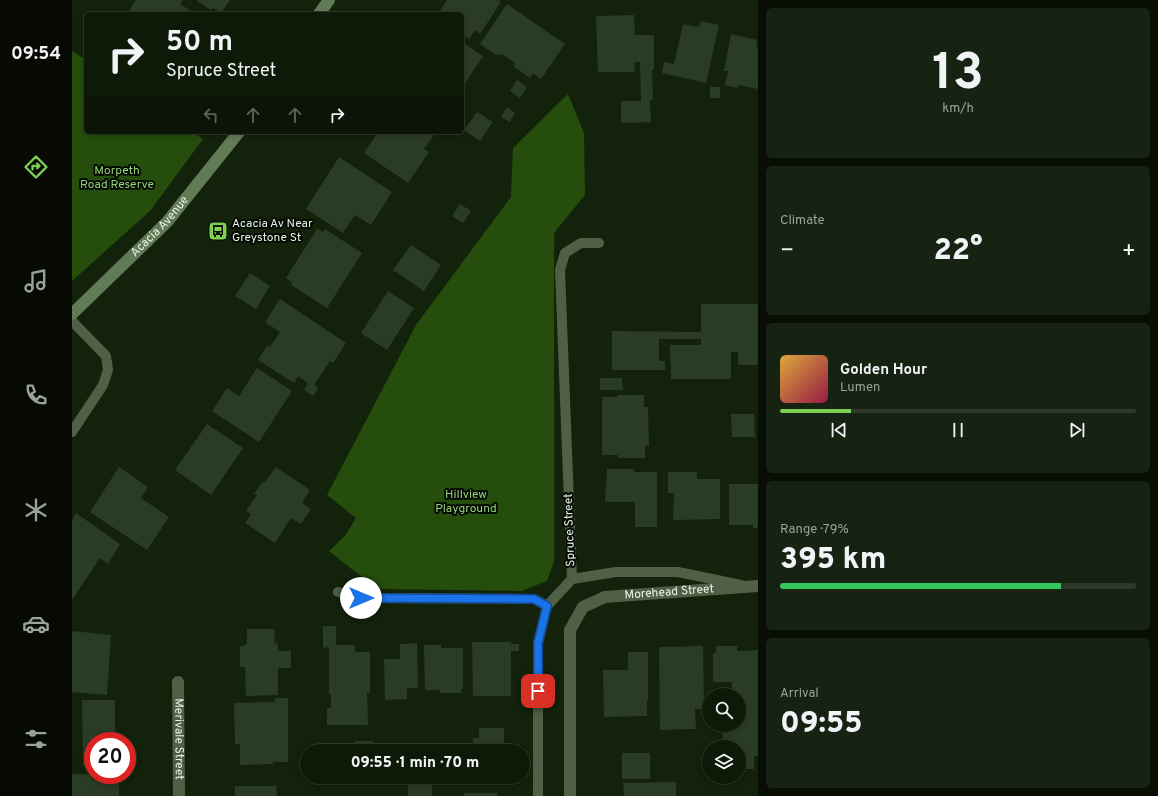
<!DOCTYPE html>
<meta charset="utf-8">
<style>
body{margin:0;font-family:Overpass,sans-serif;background:#172312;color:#f1f3f6;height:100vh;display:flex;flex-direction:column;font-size:15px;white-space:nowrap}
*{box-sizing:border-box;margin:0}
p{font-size:13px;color:#9ba19c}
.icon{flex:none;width:22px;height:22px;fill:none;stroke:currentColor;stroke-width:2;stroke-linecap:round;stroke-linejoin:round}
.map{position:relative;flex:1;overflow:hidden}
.drawer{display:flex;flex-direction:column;gap:8px;padding:8px;background:#080e04;width:400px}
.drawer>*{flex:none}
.guide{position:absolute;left:12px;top:12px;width:380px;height:122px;border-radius:6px;box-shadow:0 2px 6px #0003,0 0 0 1px #2e3829;background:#0e1a08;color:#f1f3f6;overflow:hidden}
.controls{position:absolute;left:630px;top:688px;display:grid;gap:8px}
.controls a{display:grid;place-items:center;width:44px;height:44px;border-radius:50%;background:#0e1a08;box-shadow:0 2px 6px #0003,0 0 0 1px #2e3829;font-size:20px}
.speed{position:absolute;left:12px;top:732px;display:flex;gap:8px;font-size:20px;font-weight:700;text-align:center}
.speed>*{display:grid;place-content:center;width:52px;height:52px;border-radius:50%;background:#0e1a08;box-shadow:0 2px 6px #0003,0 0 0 1px #2e3829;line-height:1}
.speed .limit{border:6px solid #d22;background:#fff;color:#111}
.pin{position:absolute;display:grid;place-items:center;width:34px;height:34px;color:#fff;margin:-17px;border-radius:8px;box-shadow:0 2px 6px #0006}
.me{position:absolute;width:44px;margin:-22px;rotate:90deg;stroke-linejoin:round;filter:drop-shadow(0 0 3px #0008)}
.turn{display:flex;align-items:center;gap:14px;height:84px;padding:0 16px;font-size:18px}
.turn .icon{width:52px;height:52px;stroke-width:2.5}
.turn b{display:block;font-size:28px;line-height:34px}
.lanes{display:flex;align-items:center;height:38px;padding:0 16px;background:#0003;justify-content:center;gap:20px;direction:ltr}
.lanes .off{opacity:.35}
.big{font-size:30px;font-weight:800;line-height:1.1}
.drawer .widget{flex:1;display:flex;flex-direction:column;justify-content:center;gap:6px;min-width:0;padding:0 14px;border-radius:6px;background:#172312}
.drawer .dial{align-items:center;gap:0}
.dial b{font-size:52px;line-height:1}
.song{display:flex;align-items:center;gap:12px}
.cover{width:48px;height:48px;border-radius:6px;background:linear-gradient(135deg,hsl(40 70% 55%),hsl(340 70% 35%))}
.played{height:4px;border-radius:2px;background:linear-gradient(90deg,#7ed053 20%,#2e3829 20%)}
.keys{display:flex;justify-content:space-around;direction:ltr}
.heat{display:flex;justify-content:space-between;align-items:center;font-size:22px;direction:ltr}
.charge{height:6px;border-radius:3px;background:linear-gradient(90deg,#34c759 79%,#2e3829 0)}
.trip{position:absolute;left:228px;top:744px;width:230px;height:40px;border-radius:20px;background:#0e1a08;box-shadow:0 2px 6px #0003,0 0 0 1px #2e3829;font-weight:800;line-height:40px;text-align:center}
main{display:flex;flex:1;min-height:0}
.menu{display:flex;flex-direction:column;width:72px;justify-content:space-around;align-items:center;background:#060a03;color:#9ba19c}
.menu .icon{width:28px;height:28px}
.menu .active{color:#7ed053}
.menu b{font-size:18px;color:#f1f3f6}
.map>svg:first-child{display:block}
.green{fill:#254e0c}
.building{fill:#2b3c24}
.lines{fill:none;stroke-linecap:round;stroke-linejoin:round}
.lane{stroke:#4f6047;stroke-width:10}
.street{stroke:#4f6047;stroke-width:12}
.secondary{stroke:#627b57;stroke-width:12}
.route-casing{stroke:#114b97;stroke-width:10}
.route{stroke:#1a73e8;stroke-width:7}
.labels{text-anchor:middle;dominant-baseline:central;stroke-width:4;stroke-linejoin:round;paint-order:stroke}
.park-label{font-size:12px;fill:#93d474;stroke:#040903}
.poi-label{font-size:12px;fill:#e9f4e5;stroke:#040903;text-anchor:start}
.street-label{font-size:12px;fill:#e9f4e5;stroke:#040903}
</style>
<main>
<nav class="menu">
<b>09:54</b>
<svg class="icon active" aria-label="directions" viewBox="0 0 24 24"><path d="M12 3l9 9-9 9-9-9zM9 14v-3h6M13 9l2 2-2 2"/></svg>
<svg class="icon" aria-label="music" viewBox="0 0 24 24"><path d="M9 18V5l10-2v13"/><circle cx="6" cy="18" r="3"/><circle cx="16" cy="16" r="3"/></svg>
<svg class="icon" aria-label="phone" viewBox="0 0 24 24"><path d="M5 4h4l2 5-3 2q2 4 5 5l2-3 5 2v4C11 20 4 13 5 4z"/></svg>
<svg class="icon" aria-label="climate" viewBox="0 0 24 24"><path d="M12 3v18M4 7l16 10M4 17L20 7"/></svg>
<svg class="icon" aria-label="car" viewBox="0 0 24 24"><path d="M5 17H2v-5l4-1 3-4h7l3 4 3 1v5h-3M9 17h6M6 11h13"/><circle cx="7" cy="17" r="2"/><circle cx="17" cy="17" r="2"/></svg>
<svg class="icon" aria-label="filters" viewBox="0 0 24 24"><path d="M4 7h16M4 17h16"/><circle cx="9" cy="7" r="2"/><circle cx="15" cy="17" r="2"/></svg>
</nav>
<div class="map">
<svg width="686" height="796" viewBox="0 0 686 796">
<rect width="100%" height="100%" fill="#13220b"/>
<path class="green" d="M 0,51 L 14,60 L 14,132 L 120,132 L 131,139 L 78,211 L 0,281 Z
M 496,94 L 512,133 L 513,195 L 482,233 L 482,562 L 475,581 L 449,591 L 305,589 L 257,551 L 273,536 L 284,518 L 255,495 L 344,325 L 439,197 L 441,148 Z"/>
<path class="building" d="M 64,0 L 111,0 L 108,4 L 124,14 L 55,14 Z
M 125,0 L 158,0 L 149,13 L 141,8 L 139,10 L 125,1 Z
M 375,0 L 426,0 L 429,2 L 408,34 L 403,30 L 397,39 L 390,34 L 390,14 L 366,14 Z
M 435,4 L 493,44 L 469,79 L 461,73 L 458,78 L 441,66 L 443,63 L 430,54 L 424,55 L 408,44 Z
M 562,15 L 563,35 L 582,35 L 582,70 L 580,70 L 581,100 L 578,100 L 579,122 L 549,123 L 549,101 L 569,101 L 568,62 L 563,62 L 564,64 L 562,63 L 563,72 L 526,72 L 524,16 Z
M 629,21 L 647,25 L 634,83 L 590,73 L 592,62 L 602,64 L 611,24 L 627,27 Z
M 659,34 L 685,40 L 684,47 L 686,47 L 686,89 L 666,85 L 665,88 L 653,85 L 656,71 L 652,71 Z
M 390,42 L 411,56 L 390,88 Z
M 445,80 L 455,87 L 448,98 L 438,91 Z
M 638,87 L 648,87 L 648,98 L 638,98 Z
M 435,107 L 443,113 L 438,122 L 429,117 Z
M 405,112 L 421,122 L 408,141 L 392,130 Z
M 306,132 L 364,132 L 352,149 L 357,152 L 336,183 L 292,153 Z
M 267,157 L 320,192 L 299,225 L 283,215 L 271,233 L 234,209 Z
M 388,204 L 399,211 L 391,223 L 380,216 Z
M 245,229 L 251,232 L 253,229 L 290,253 L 255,308 L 219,285 L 220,282 L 214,278 Z
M 339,245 L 369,265 L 352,291 L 321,270 Z
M 178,273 L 198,286 L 184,309 L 163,296 Z
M 316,291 L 342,308 L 315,350 L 289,333 Z
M 208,299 L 274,343 L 261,363 L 258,361 L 242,385 L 246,388 L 242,396 L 232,390 L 236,383 L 226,376 L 222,383 L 186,360 L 195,345 L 198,347 L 208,332 L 193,322 Z
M 629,304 L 686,304 L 686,365 L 666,365 L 666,352 L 659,352 L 659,379 L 599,379 L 598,345 L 629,345 L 629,339 L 587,339 L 587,361 L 593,361 L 593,370 L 540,370 L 540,331 L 629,332 Z
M 185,368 L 220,391 L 187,442 L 140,411 L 155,388 L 167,396 Z
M 528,378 L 550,378 L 551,390 L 528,390 Z
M 545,395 L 572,395 L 572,407 L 576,407 L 577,446 L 573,446 L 573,458 L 546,458 L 546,455 L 530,455 L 530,397 L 545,397 Z
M 659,414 L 682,414 L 683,437 L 660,437 Z
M 135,424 L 171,448 L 139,495 L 103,470 Z
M 47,467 L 76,487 L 69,498 L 97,517 L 75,550 L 18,512 Z
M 204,467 L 238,490 L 230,503 L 239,509 L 229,524 L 219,518 L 203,543 L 173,523 L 179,514 L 174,511 L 185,495 L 182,494 L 190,482 L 192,483 Z
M 535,469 L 562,469 L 562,472 L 585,472 L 585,527 L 563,527 L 563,502 L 533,502 Z
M 596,472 L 625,472 L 625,479 L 648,479 L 648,519 L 601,520 L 602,493 L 596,493 Z
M 657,484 L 686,484 L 686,528 L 681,528 L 681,525 L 657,525 Z
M 4,513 L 48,544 L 36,564 L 28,558 L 0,600 L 0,520 Z
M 251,626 L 264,626 L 264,645 L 283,645 L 283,652 L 298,652 L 298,693 L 295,693 L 296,725 L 255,725 L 255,708 L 259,708 L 259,694 L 257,694 L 257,647 L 251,648 Z
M 175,629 L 202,629 L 203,644 L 206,643 L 206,651 L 219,651 L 219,668 L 206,668 L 206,695 L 174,696 L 173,667 L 168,667 L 168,646 L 173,646 L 173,644 L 175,644 Z
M 1,631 L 39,635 L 35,695 L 0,692 L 0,633 Z
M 400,642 L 439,642 L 439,644 L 447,644 L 447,651 L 439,651 L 439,696 L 401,696 Z
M 345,643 L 346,688 L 335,688 L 335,699 L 313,700 L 312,659 L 328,659 L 328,644 Z
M 352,645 L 369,645 L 369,648 L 391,648 L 391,689 L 389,689 L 389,693 L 368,693 L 367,690 L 353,690 Z
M 631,646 L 632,709 L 623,709 L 624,729 L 588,730 L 587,647 Z
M 644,646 L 665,646 L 665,651 L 686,650 L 686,756 L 682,756 L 682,769 L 667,769 L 667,747 L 649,747 L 649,745 L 651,745 L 651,732 L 656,732 L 656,725 L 667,725 L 667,695 L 660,695 L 660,682 L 641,682 L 641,653 L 644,653 Z
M 556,652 L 576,652 L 576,701 L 575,701 L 575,716 L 532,717 L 531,670 L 556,670 Z
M 203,698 L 216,698 L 216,762 L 201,762 L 201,764 L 168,765 L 168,744 L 163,744 L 162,703 L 203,702 Z
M 10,700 L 43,700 L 43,741 L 21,741 L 21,766 L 11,766 Z
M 407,728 L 432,728 L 432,751 L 401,751 L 401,738 L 407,738 Z
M 283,741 L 301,741 L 301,751 L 283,751 Z
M 306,750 L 343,750 L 343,751 L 306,751 Z
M 550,753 L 578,753 L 578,779 L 550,779 Z
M 0,774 L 47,775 L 47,796 L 0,796 Z
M 336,782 L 360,783 L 360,796 L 336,796 Z
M 604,782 L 604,796 L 552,796 L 551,783 Z
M 163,786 L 204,786 L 205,796 L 163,796 Z
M 392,793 L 425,793 L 425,796 L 392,796 Z"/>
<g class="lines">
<path class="lane" d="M 0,321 L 34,356 L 36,370 L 31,385 L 0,432
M 500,579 L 544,572 L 606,572 L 669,585
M 266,592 L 289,598 L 462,599 L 475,606
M 466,796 L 466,643 L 475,606 L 500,579 L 488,270 L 493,253 L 509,243 L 527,243"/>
<g class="street">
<path id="s1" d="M 106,682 L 107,796"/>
<path id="s2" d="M 498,796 L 498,630 L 511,607 L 533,597 L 686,586"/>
</g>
<g class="secondary">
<path d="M 247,14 L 257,0"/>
<path id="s3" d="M 0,314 L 95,222 L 167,132"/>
</g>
</g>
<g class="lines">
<defs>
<path id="route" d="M 289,598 L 462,599 L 475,606 L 466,643 L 466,691"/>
</defs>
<use href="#route" class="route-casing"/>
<use href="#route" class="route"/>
</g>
<defs>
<symbol id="bus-square" viewBox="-11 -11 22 22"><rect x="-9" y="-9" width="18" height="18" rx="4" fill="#7ed053" stroke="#040903"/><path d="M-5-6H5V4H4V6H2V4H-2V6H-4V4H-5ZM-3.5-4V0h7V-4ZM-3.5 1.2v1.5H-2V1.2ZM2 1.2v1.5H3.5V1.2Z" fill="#111"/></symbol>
</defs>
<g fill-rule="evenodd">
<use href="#bus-square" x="135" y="220" width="22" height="22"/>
</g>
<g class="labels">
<g class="park-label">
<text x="45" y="171">Morpeth<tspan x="45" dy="14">Road Reserve</tspan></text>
<text x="394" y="495">Hillview<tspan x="394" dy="14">Playground</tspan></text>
</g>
<g class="poi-label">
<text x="160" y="224">Acacia Av Near<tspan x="160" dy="14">Greystone St</tspan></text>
</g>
<g class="street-label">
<text stroke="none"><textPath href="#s3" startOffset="124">Acacia Avenue</textPath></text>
<text transform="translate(498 530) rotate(-92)">Spruce Street</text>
<text stroke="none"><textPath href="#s2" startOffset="281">Morehead Street</textPath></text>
<text stroke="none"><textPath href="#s1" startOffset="57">Merivale Street</textPath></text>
</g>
</g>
</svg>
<div class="controls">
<a><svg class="icon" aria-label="search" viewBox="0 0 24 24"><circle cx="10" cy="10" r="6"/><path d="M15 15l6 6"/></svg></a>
<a><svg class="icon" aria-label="layers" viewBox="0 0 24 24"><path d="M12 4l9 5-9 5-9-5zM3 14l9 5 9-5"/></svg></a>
</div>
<div class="speed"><div class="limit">20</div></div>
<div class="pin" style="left:466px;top:691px;background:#d93025"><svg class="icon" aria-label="arrive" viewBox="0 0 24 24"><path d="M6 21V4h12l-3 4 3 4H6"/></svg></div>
<svg class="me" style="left:289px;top:598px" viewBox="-20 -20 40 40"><circle r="19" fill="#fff"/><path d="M0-13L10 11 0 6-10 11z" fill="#1a73e8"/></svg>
<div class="trip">09:55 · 1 min · 70 m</div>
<div class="guide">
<div class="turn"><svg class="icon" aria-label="right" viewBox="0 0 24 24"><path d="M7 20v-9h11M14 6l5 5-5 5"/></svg><div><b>50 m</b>Spruce Street</div></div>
<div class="lanes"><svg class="icon off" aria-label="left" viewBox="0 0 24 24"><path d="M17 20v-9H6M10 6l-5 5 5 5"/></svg><svg class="icon off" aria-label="ahead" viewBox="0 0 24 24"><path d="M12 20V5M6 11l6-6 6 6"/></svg><svg class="icon off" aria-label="ahead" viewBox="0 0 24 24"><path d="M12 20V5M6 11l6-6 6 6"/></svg><svg class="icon" aria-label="right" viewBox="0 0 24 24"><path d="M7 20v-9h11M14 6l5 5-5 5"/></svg></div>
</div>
</div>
<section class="drawer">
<div class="widget dial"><b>13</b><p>km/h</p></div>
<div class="widget"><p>Climate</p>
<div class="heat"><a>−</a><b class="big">22°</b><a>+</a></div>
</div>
<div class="widget">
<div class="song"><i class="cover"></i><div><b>Golden Hour</b><p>Lumen</p></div></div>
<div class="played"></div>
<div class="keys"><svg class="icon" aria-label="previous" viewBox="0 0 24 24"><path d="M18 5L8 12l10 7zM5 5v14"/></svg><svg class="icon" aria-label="pause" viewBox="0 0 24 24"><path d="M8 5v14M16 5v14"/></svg><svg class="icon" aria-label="next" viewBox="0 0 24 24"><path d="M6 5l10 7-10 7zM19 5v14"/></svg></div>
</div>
<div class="widget"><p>Range · 79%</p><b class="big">395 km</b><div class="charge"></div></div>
<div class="widget"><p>Arrival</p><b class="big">09:55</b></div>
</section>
</main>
